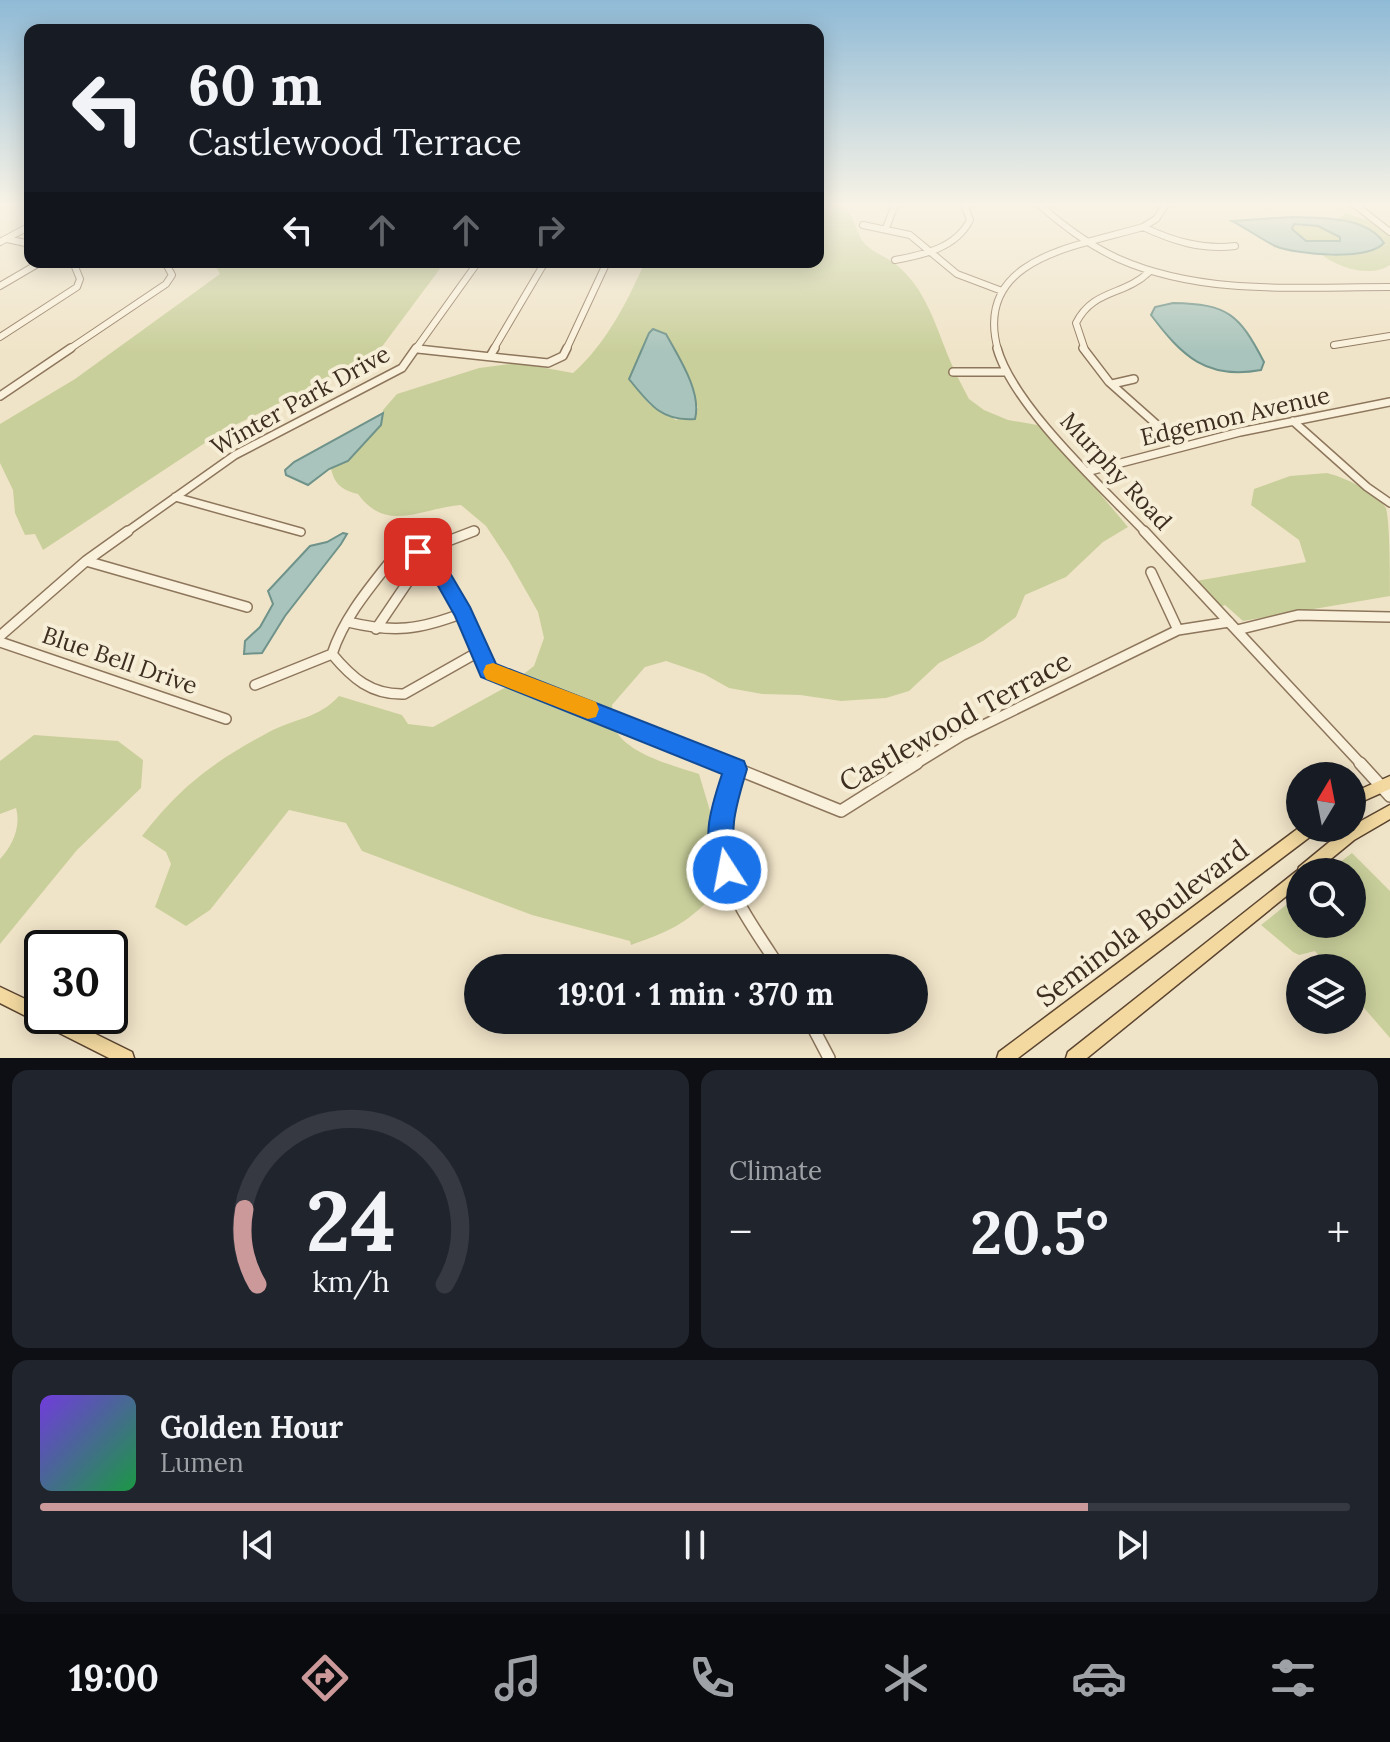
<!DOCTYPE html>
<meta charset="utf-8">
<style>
body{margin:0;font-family:Lora,serif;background:#20242c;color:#f1f3f6;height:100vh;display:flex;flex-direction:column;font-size:30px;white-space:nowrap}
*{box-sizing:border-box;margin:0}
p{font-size:26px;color:#9ea1a6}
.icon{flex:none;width:44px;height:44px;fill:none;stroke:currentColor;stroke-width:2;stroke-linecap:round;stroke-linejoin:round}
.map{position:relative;height:1058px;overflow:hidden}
.side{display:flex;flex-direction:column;gap:12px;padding:12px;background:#0d0f14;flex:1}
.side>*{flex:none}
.top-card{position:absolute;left:24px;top:24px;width:800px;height:244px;border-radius:16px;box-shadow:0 4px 20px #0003;background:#171b24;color:#f1f3f6;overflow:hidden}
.needle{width:52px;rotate:10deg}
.fabs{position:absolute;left:1286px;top:762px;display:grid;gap:16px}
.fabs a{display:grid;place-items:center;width:80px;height:80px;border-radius:50%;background:#171b24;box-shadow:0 4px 20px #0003;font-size:40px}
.speed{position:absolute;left:24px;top:930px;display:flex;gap:16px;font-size:40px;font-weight:700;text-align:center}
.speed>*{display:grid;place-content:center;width:104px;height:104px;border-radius:50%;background:#171b24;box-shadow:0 4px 20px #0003;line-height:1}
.speed .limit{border:4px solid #111;border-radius:12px;background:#fff;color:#111}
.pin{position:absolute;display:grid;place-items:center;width:68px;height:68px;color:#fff;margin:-34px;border-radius:16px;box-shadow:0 4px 12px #0006}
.me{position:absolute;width:88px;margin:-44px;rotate:349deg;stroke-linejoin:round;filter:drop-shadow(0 0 6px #0008)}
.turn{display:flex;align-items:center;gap:28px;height:168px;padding:0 32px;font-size:36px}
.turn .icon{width:104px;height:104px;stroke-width:2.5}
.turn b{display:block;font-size:56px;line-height:68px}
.lanes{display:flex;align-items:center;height:76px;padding:0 32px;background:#0003;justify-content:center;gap:40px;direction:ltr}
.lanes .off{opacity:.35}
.big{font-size:60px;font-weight:800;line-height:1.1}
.side .tile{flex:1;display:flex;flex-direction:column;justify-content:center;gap:12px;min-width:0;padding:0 28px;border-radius:16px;background:#20242c}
.side .dial{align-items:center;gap:0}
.dial svg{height:208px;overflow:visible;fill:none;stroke:#363941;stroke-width:7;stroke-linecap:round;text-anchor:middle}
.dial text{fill:#f1f3f6;stroke:none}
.song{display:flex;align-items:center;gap:24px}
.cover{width:96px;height:96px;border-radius:12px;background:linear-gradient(135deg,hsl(260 70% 55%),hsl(140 70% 35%))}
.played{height:8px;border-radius:4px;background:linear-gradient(90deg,#cc999b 80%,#363941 80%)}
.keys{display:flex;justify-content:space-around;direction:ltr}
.heat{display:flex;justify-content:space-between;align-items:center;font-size:44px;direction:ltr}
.side .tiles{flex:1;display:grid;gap:12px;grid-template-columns:1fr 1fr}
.tile:last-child{grid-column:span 2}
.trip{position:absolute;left:464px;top:954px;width:464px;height:80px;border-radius:40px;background:#171b24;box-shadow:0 4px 20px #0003;font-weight:800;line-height:80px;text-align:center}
.dock{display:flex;height:128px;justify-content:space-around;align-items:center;background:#090b0e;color:#9ea1a6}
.dock .icon{width:56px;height:56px}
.dock .selected{color:#cc999b}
.dock b{font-size:36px;color:#f1f3f6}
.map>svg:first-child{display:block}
.green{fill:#c9cf9b;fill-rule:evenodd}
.water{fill:#a9c4bc;stroke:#6f938a;stroke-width:2;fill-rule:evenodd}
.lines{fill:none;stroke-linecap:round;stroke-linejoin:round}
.minor-far3-casing{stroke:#8d765c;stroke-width:8}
.minor-far2-casing{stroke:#8d765c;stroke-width:10}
.minor-far1-casing{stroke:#8d765c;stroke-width:12}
.minor-casing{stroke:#8d765c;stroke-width:14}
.major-casing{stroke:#5b4430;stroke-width:3}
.minor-far3{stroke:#faf1dc;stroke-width:6}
.minor-far2{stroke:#faf1dc;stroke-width:7}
.minor-far1{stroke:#faf1dc;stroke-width:9}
.minor{stroke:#faf1dc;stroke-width:11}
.major{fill:#f3d9a0;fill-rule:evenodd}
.route{fill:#1a73e8;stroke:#114b97;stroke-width:2}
.slow{fill:#f59e0b}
.labels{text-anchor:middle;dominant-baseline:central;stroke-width:8;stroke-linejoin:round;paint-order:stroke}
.street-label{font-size:24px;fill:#3d2e20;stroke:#f7eed8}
.near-street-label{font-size:28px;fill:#3d2e20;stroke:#f7eed8}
</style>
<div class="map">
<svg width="1390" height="1058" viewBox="0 0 1390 1058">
<rect width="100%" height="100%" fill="#f0e4c8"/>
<path class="green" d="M 818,204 L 842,204 C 858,218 854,234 867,246 C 876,254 889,258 898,266 C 930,294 937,333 954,369 L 949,369 L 951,374 L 956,374 L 969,399 L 984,410 L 1008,420 L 1043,426 L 1128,527 L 1103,542 L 1066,577 L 1025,595 L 1016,617 L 983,641 L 939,663 L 909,691 L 886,698 L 841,701 L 800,695 L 762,694 L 729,688 L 704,674 L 666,661 L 645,667 L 612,705 C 613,711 612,718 613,724 C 621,753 675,766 699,774 L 714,824 L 713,863 L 719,890 C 686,924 675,929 631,945 L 630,941 L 532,915 L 362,851 L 346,823 L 289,810 L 210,910 L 186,926 L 155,907 L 171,864 L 166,852 L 142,836 C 181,786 213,762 269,732 C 295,718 318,719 339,696 L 402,715 L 408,724 L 433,727 L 508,686 L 534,666 L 544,638 L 538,612 L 509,561 L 486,526 L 461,505 C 421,508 387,534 358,494 C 342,490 334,484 331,468 L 348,461 L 381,425 L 383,410 L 397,394 L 479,368 L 518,363 L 573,373 C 606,344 627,302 645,262 L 818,262 ZM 649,333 L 666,335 L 686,371 L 698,408 L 676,420 L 650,405 L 629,380 Z
M 1346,213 L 1374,222 L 1390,235 L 1390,265 C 1371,278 1338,268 1321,254 L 1372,250 L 1351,223 L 1336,220 Z
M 1294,224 L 1318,226 L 1340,237 L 1340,242 L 1306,241 L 1292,229 Z
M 213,262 L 445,262 L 375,356 L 223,431 L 43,550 L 35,534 L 25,535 L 15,513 L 13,490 L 0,463 L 0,424 L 75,379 L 220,274 Z
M 1327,473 C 1344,477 1376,492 1386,508 C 1390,524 1390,575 1390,596 L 1243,621 L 1225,605 L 1220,607 L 1196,581 L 1306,562 L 1299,540 L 1251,505 L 1254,489 L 1290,476 Z
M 34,735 L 118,741 L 143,760 L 141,788 L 77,850 L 0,944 L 0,859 C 13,845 21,827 16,808 L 0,814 L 0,761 Z
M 1352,853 L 1390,891 L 1390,1038 L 1352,994 L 1352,968 L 1329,968 L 1315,951 L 1299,955 L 1293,952 L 1261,925 L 1300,894 L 1300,924 L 1352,924 L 1352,872 L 1327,872 Z"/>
<path class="water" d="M 1292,217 C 1321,218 1366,216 1384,243 C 1367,261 1298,255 1275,246 C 1261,239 1246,228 1232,221 ZM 1294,224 L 1318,226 L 1340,237 L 1340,241 L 1306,241 L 1292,229 Z
M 1173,303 C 1228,304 1239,314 1264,362 L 1261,370 C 1206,380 1182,356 1151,315 L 1155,307 Z
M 653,329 L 666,334 C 679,358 702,392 695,419 C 662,422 649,404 629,379 L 649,333 Z
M 383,413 L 381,425 L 348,461 L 329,469 L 308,485 L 286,475 L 285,470 L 294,462 Z
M 343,533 L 347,534 L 341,544 L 285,616 L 262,653 L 244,654 L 245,641 L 260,627 L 273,604 L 268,591 L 310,546 L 327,542 Z"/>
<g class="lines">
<defs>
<path id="minor-far3" d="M 1038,204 C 1063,225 1088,245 1119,259 C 1203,296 1300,287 1390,287
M 1354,204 L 1390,232
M 863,225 L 910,235 L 957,274 L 1002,291
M 1143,227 C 1173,241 1202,250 1235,246
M 886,228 L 895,205
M 7,239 L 30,244
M 0,242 L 30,226
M 895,260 C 923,255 956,248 970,220 L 964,204
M 0,286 L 41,262
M 0,337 L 77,287 L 80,279 L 73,262
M 1334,345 L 1390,336
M 418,349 L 428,350
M 68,350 L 166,284 L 172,275 L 165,262
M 415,350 L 478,262
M 493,350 L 545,262
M 566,350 L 607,262
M 998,350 C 972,257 1079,246 1143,227 L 1156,219 L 1166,204
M 1085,350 L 1076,323 C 1093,289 1124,296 1149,272"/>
<path id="minor-far2" d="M 997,348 C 1013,406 1103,488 1146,533
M 1083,348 L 1109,382 L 1182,447
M 418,349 L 548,363 L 563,356 L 567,348
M 490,356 L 495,348
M 953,372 L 1006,372
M 1112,384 L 1134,379
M 0,396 L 71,348
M 1293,421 L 1367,487 L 1390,503
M 1090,471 L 1240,432 L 1390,402
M 175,497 L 301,532
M 125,533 L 235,455 L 402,368 L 416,348
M 469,533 L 475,531"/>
<path id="minor-far1" d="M 1144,531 L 1362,765
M 419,552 L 474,531
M 86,561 L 247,607
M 348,622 C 394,633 419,630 463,613
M 376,629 L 426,555
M 1178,630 L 1229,622
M 1237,630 L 1298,615 L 1390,617
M 0,636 L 86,561 L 128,531
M 0,642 L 226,719
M 332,654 C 345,615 372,585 397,553 L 412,550 L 430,556 L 463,613 L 488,670 L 727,765
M 332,654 C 352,678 371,695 404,694 L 480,651
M 255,685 L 332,654
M 914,765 L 963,735 L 1178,630 L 1151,572"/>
<path id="minor" d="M 722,763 L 841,811 L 917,763
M 1360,763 L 1390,796
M 736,769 C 700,857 732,895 780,968
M 809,1020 L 829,1058"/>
<path id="major" d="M 1390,776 L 1390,789 L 1352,806 L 1352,793 Z
M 1390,805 L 1390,819 L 1354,840 L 1315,872 L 1300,872 L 1300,885 L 1087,1058 L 1066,1058 L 1068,1052 L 1298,870 L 1299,867 L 1344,830 L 1352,828 L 1352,826 Z
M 1300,827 L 1317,828 L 1315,833 L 1018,1058 L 997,1058 L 999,1052 Z
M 0,987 L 42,1007 L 42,1016 L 59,1016 L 132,1052 L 134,1058 L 109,1058 L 0,1003 Z"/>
</defs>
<use href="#minor-far3" class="minor-far3-casing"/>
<use href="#minor-far2" class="minor-far2-casing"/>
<use href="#minor-far1" class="minor-far1-casing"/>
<use href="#minor" class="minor-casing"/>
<use href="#major" class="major-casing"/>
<use href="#minor-far3" class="minor-far3"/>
<use href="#minor-far2" class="minor-far2"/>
<use href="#minor-far1" class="minor-far1"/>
<use href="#minor" class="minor"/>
<use href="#major" class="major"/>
</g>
<linearGradient id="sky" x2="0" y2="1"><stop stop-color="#8fbad6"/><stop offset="0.58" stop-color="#f8f3e6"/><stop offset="1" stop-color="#f8f3e6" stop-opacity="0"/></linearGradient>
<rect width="1390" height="352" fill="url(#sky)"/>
<path class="route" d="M 418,545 L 437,551 L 470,607 L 496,664 L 744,761 L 747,769 C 736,806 727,831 739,870 L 736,879 L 727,883 L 718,879 C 701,839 709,813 722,774 L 481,677 L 455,616 L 424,561 L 412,557 L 409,552 Z"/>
<path class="slow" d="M 493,663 L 596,702 L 599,709 L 596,717 L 588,719 L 486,679 L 483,672 L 486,665 Z"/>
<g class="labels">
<g class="street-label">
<text transform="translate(300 400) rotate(-29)">Winter Park Drive</text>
<text transform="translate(1235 416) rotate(-13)">Edgemon Avenue</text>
<text transform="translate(1116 471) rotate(47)">Murphy Road</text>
<text transform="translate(120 660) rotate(19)">Blue Bell Drive</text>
</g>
<g class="near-street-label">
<text transform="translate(955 721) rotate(-29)">Castlewood Terrace</text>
<text transform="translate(1142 923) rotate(-37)">Seminola Boulevard</text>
</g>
</g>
</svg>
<div class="fabs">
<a><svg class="needle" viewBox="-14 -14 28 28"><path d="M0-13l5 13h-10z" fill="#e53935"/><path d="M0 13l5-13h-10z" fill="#9ea1a6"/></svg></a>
<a><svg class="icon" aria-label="search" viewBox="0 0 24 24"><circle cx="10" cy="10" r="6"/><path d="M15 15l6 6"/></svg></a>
<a><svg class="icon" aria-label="layers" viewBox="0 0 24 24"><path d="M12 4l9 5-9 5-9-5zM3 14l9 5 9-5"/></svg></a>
</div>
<div class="speed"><div class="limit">30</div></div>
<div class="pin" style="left:418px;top:552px;background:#d93025"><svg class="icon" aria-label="arrive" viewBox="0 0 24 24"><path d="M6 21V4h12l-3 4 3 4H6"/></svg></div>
<svg class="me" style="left:727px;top:870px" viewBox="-20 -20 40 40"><circle r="17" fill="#1a73e8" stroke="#fff" stroke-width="3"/><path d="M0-11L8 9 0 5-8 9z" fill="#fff"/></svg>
<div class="trip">19:01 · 1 min · 370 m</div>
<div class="top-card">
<div class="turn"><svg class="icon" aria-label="left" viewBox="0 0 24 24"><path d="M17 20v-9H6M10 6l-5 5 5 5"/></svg><div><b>60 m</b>Castlewood Terrace</div></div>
<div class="lanes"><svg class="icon" aria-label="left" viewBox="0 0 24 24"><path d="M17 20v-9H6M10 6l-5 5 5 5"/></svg><svg class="icon off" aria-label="ahead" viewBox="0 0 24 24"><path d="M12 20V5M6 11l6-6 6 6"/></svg><svg class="icon off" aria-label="ahead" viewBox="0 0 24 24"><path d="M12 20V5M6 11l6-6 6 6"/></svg><svg class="icon off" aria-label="right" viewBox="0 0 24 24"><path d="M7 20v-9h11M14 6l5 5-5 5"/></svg></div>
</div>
</div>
<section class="side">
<div class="tiles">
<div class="tile dial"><svg viewBox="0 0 100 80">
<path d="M14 69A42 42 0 1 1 86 69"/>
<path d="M14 69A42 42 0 0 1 9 40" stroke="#cc999b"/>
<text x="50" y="56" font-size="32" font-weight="700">24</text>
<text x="50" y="72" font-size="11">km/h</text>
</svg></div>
<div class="tile"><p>Climate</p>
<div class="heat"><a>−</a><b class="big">20.5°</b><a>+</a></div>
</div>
<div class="tile">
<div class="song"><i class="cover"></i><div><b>Golden Hour</b><p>Lumen</p></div></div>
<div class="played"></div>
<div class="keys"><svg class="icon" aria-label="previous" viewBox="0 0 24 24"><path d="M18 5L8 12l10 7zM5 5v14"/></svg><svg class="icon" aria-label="pause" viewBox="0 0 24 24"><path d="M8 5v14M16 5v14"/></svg><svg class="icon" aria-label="next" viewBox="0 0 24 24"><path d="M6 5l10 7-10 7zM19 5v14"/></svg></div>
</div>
</div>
</section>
<nav class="dock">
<b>19:00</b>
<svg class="icon selected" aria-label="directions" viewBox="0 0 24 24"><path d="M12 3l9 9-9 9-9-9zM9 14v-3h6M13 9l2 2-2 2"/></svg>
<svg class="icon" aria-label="music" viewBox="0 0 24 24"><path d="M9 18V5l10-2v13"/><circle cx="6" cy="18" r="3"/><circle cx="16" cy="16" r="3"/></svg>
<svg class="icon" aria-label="phone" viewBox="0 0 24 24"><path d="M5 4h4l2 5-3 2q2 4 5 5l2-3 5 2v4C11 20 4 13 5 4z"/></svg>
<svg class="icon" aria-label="climate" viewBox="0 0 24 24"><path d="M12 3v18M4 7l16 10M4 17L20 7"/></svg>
<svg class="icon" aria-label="car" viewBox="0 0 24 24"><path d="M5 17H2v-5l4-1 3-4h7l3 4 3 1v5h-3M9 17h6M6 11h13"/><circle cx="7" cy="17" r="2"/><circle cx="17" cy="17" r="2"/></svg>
<svg class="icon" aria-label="filters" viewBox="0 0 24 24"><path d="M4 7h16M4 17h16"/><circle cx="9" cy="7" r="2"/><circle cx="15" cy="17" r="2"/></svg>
</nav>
